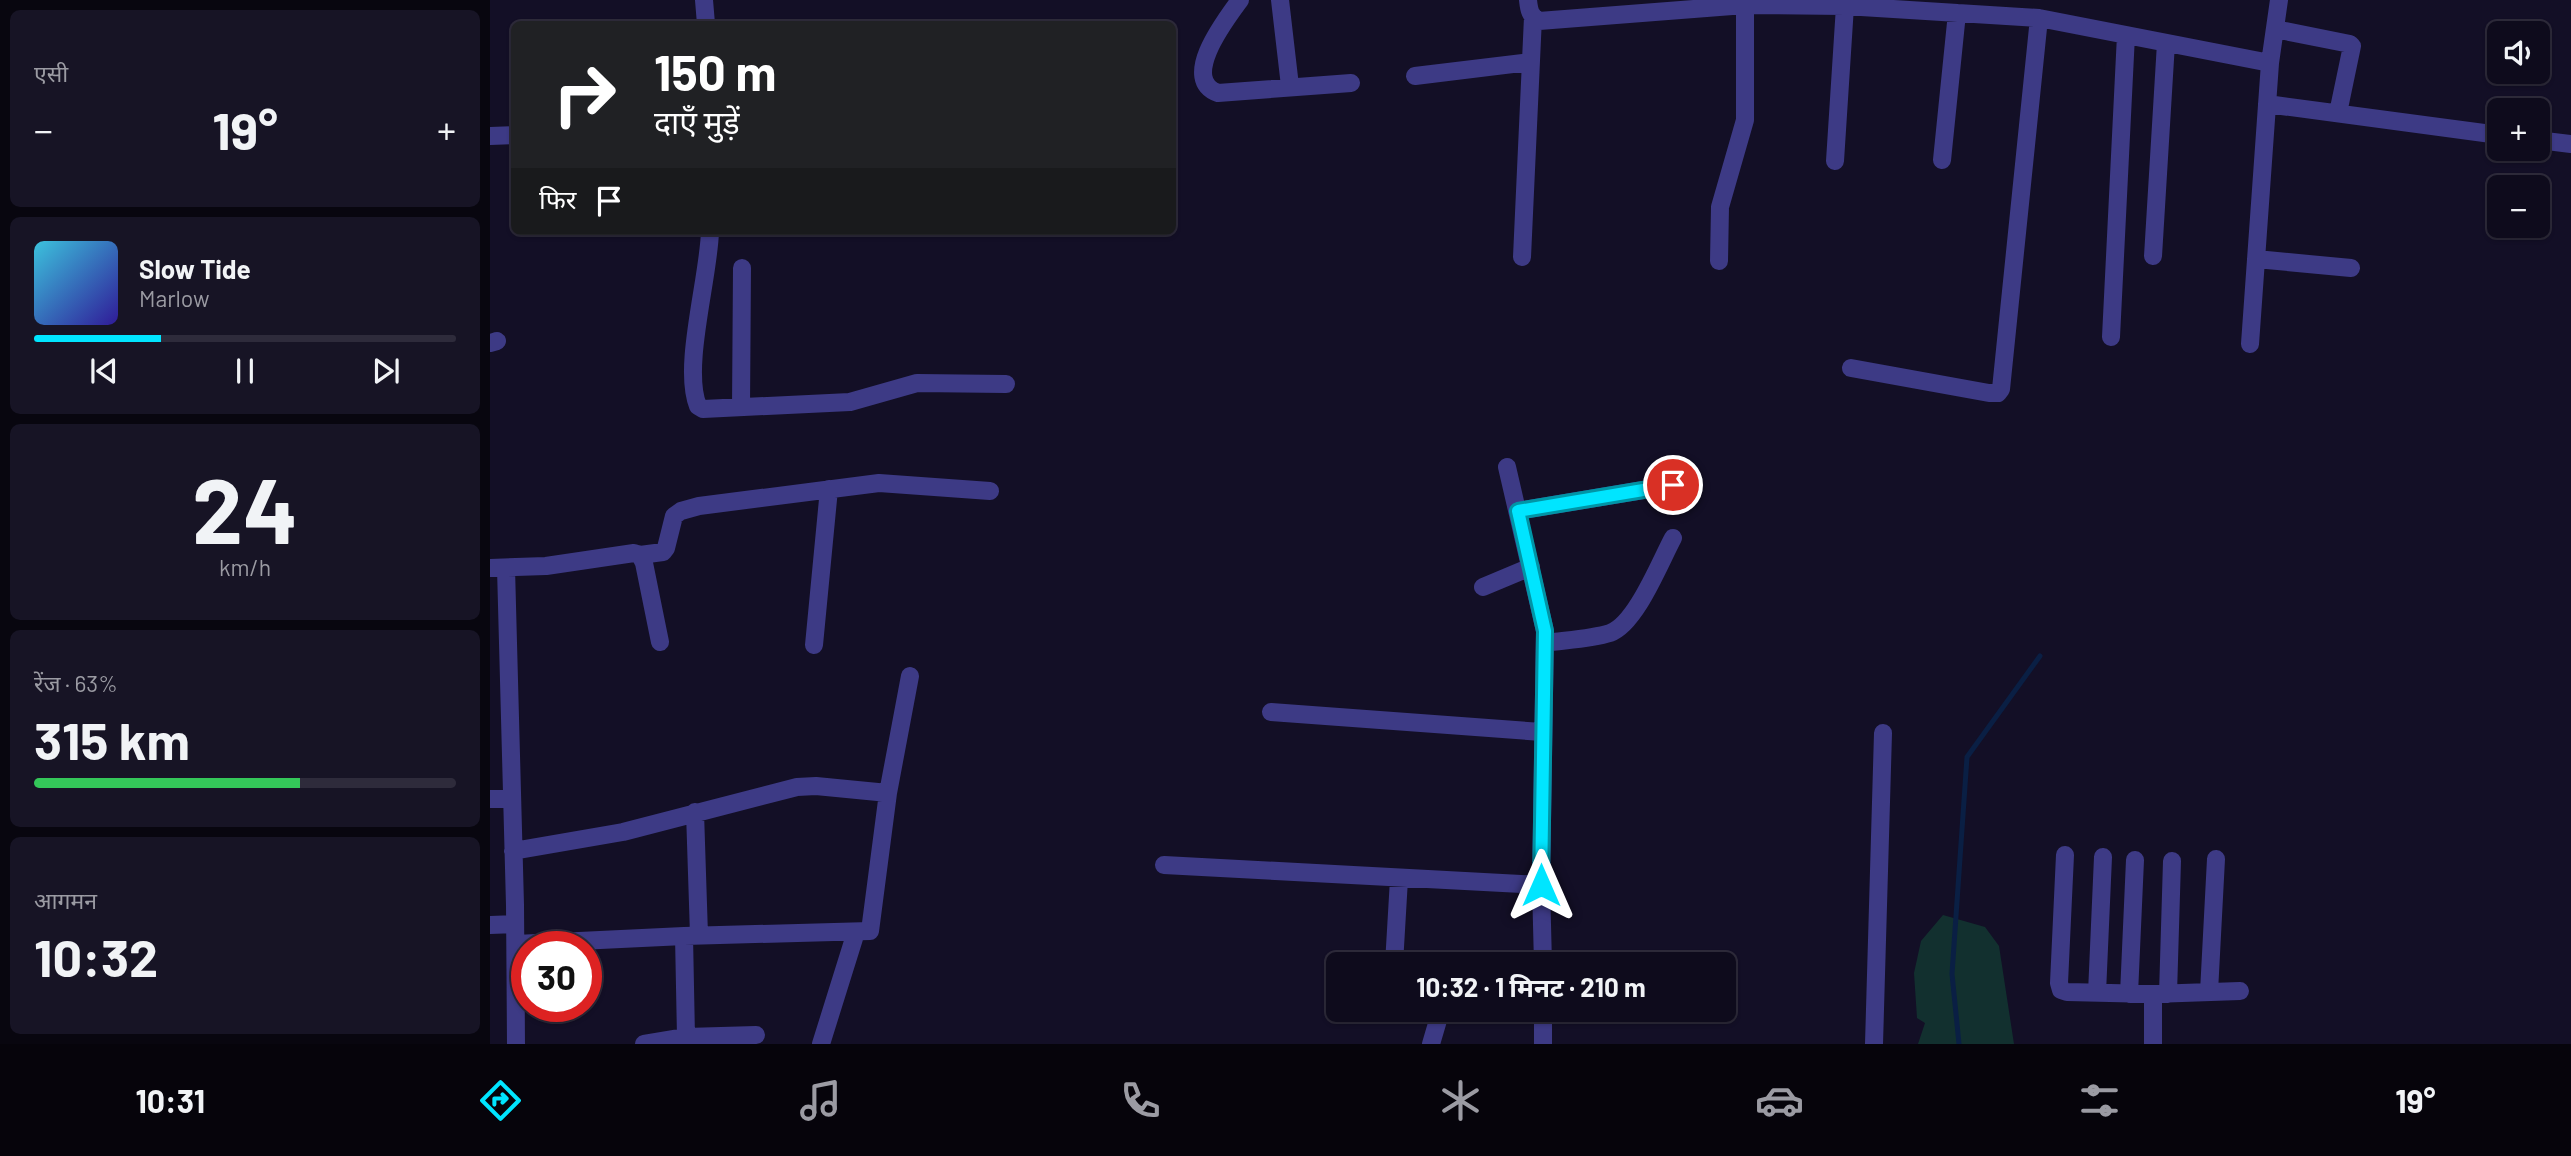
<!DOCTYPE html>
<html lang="hi">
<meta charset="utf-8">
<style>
body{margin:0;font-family:Barlow,"Noto Sans Devanagari",sans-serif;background:#171425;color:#f1f3f6;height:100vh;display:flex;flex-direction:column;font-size:26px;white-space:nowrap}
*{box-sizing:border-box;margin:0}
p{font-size:23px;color:#9b9ba3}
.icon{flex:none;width:38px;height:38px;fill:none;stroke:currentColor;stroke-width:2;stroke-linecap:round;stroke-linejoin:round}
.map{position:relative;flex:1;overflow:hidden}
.details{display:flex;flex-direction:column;gap:10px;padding:10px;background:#08060f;width:490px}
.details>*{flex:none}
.hud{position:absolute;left:21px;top:21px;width:665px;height:214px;border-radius:10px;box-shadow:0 2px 5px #0004,0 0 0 2px #2e2b3b;background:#202124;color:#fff;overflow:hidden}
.tools{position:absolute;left:1997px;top:21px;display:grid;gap:14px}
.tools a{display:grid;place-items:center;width:63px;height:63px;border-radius:10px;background:#0e0b1c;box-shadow:0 2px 5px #0004,0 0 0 2px #2e2b3b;font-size:35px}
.speed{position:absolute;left:21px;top:931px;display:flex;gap:14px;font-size:35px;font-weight:700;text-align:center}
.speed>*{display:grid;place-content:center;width:91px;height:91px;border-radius:50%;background:#0e0b1c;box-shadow:0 2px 5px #0004,0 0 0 2px #2e2b3b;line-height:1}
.speed .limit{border:10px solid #d22;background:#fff;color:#111}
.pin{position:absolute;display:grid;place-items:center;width:60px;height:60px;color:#fff;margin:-30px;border:4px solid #fff;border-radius:50%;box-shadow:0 2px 7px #0007}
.me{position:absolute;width:77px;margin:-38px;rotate:0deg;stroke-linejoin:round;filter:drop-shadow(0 0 5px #0008)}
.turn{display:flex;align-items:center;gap:24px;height:147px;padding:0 28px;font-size:32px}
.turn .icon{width:91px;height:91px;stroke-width:2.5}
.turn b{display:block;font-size:49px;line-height:60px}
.then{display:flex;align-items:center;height:66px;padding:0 28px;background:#0003;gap:14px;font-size:26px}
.big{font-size:52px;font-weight:700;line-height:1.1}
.details .tile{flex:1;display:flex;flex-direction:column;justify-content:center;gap:10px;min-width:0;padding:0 24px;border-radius:10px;background:#171425}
.details .dial{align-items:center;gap:0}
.dial b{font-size:91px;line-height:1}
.song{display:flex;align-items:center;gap:21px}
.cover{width:84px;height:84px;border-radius:10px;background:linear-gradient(135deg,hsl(190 70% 55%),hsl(250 70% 35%))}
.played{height:7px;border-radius:4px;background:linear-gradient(90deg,#00e5ff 30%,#2e2b3b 30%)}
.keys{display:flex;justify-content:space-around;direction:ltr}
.heat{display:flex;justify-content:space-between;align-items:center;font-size:38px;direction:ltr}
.charge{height:10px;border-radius:5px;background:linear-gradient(90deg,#34c759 63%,#2e2b3b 0)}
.trip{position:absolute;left:836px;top:952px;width:410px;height:70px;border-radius:10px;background:#0e0b1c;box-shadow:0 2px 5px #0004,0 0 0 2px #2e2b3b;font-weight:700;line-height:70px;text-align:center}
.dock{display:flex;height:112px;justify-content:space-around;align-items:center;background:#06040b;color:#9b9ba3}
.dock .icon{width:49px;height:49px}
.dock .selected{color:#00e5ff}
.dock b{font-size:32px;color:#f1f3f6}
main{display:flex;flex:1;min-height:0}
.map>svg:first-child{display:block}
.green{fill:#12302f}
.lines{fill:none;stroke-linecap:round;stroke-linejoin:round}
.stream{stroke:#0a1f44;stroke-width:5}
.minor{stroke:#3d3a85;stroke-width:18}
.route-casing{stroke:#0095a6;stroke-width:18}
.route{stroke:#00e5ff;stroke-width:12}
</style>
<main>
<section class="details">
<div class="tile"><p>एसी</p>
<div class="heat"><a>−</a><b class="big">19°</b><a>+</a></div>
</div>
<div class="tile">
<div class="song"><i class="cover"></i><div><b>Slow Tide</b><p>Marlow</p></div></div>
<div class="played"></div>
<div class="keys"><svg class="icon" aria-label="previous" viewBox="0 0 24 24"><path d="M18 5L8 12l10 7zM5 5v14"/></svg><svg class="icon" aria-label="pause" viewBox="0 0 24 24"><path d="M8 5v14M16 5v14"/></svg><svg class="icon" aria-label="next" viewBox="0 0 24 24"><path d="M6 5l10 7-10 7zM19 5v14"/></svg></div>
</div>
<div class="tile dial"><b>24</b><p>km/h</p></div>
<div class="tile"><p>रेंज · 63%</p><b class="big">315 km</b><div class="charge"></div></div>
<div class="tile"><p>आगमन</p><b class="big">10:32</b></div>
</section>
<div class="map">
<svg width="2081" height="1044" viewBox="0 0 2081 1044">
<rect width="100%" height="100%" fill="#130f26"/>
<path class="green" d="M 1453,915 L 1495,927 L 1509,946 L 1524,1044 L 1428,1044 L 1435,1023 L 1427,1018 L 1424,973 L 1431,941 Z"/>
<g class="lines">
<path class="stream" d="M 1469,1044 L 1462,974 L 1477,757 L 1550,656"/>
<path class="minor" d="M 214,0 L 216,24
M 750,0 C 737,18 689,79 728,93 L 861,83
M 790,0 L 800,86
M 1038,0 C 1039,10 1040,16 1049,21 L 1255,5 L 1355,6 L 1549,18 L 1780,63 L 1760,344
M 1785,29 L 1860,44 L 1862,46 L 1848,113
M 1780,63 L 1789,0
M 925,76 L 1040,62
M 1777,104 L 2009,135
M 0,136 L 24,135
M 2048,140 L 2081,144
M 1452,160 L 1467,13
M 1345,161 L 1355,6
M 220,231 C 219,277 192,367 208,406 L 213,409 L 360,402 L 427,383 L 516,384
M 1663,256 L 1676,43
M 1032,257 L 1043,17
M 1766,259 L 1861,268
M 1229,261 L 1230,207 L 1255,120 L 1255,0
M 1621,337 L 1636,35
M 0,343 L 7,341
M 1361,368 L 1499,393 L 1508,393 L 1511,389 L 1549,18
M 251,407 L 252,268
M 1017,467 L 1055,631 L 1051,885 L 1053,964
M 1028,511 L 1183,485
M 150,555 L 173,552 L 176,548 L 184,516 L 191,511 L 209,506 L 389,483 L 500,491
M 0,568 L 56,566 L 144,553 L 150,555 L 154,563 L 170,642
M 16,568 L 25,905 L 26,1044
M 993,587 L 1041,567
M 1055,643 C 1076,640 1101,639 1120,633 C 1146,624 1170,562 1183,538
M 324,645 L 339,489
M 781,712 L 1052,732
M 0,799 L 21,799
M 205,812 L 209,935
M 23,851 L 133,832 L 307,787 L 326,786 L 398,793
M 1575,855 L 1569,983 L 1571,990 L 1577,992 L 1663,994 L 1750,991
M 674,865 L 1051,885
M 0,925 L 25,924
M 194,936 L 196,1037
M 26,944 L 194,936 L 380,931 L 398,793 L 420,676
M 904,964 L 909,879
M 1719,992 L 1726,859
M 1607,993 L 1613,857
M 1639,994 L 1645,860
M 1663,994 L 1663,1044
M 1678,994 L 1682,861
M 154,1044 L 196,1037 L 266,1035
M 331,1044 L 366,932
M 941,1044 L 951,1010
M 1053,1044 L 1053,1010
M 1384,1044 L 1393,733"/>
</g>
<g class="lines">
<defs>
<path id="route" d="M 1051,885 L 1055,631 L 1028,511 L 1183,485"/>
</defs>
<use href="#route" class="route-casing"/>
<use href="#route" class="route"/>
</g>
</svg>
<div class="tools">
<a><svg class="icon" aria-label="sound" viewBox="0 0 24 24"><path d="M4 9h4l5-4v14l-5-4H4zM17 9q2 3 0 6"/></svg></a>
<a>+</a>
<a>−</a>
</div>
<div class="speed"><div class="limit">30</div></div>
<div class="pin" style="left:1183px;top:485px;background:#d93025"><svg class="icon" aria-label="arrive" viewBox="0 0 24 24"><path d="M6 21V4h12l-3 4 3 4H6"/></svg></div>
<svg class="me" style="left:1051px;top:885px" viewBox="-20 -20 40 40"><path d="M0-17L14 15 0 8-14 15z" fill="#00e5ff" stroke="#fff" stroke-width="4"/></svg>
<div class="trip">10:32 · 1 मिनट · 210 m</div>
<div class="hud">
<div class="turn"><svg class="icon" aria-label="right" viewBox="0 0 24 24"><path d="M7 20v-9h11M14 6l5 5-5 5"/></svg><div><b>150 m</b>दाएँ मुड़ें</div></div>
<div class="then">फिर<svg class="icon" aria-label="arrive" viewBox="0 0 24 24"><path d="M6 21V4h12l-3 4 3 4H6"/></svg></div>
</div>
</div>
</main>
<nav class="dock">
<b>10:31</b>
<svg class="icon selected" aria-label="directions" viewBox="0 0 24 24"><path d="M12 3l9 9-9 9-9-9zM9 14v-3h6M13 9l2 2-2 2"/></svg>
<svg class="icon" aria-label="music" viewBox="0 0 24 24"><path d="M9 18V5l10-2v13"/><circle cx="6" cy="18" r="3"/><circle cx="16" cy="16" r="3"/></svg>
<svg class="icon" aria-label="phone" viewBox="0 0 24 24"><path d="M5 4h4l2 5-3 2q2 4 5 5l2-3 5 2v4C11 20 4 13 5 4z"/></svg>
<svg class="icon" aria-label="climate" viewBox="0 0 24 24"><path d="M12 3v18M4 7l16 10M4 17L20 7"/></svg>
<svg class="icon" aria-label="car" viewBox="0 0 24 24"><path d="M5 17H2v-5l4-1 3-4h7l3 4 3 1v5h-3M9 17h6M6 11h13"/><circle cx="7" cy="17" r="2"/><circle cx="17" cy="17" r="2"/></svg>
<svg class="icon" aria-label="filters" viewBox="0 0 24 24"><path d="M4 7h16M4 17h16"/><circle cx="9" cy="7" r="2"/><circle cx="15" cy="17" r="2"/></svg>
<b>19°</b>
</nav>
